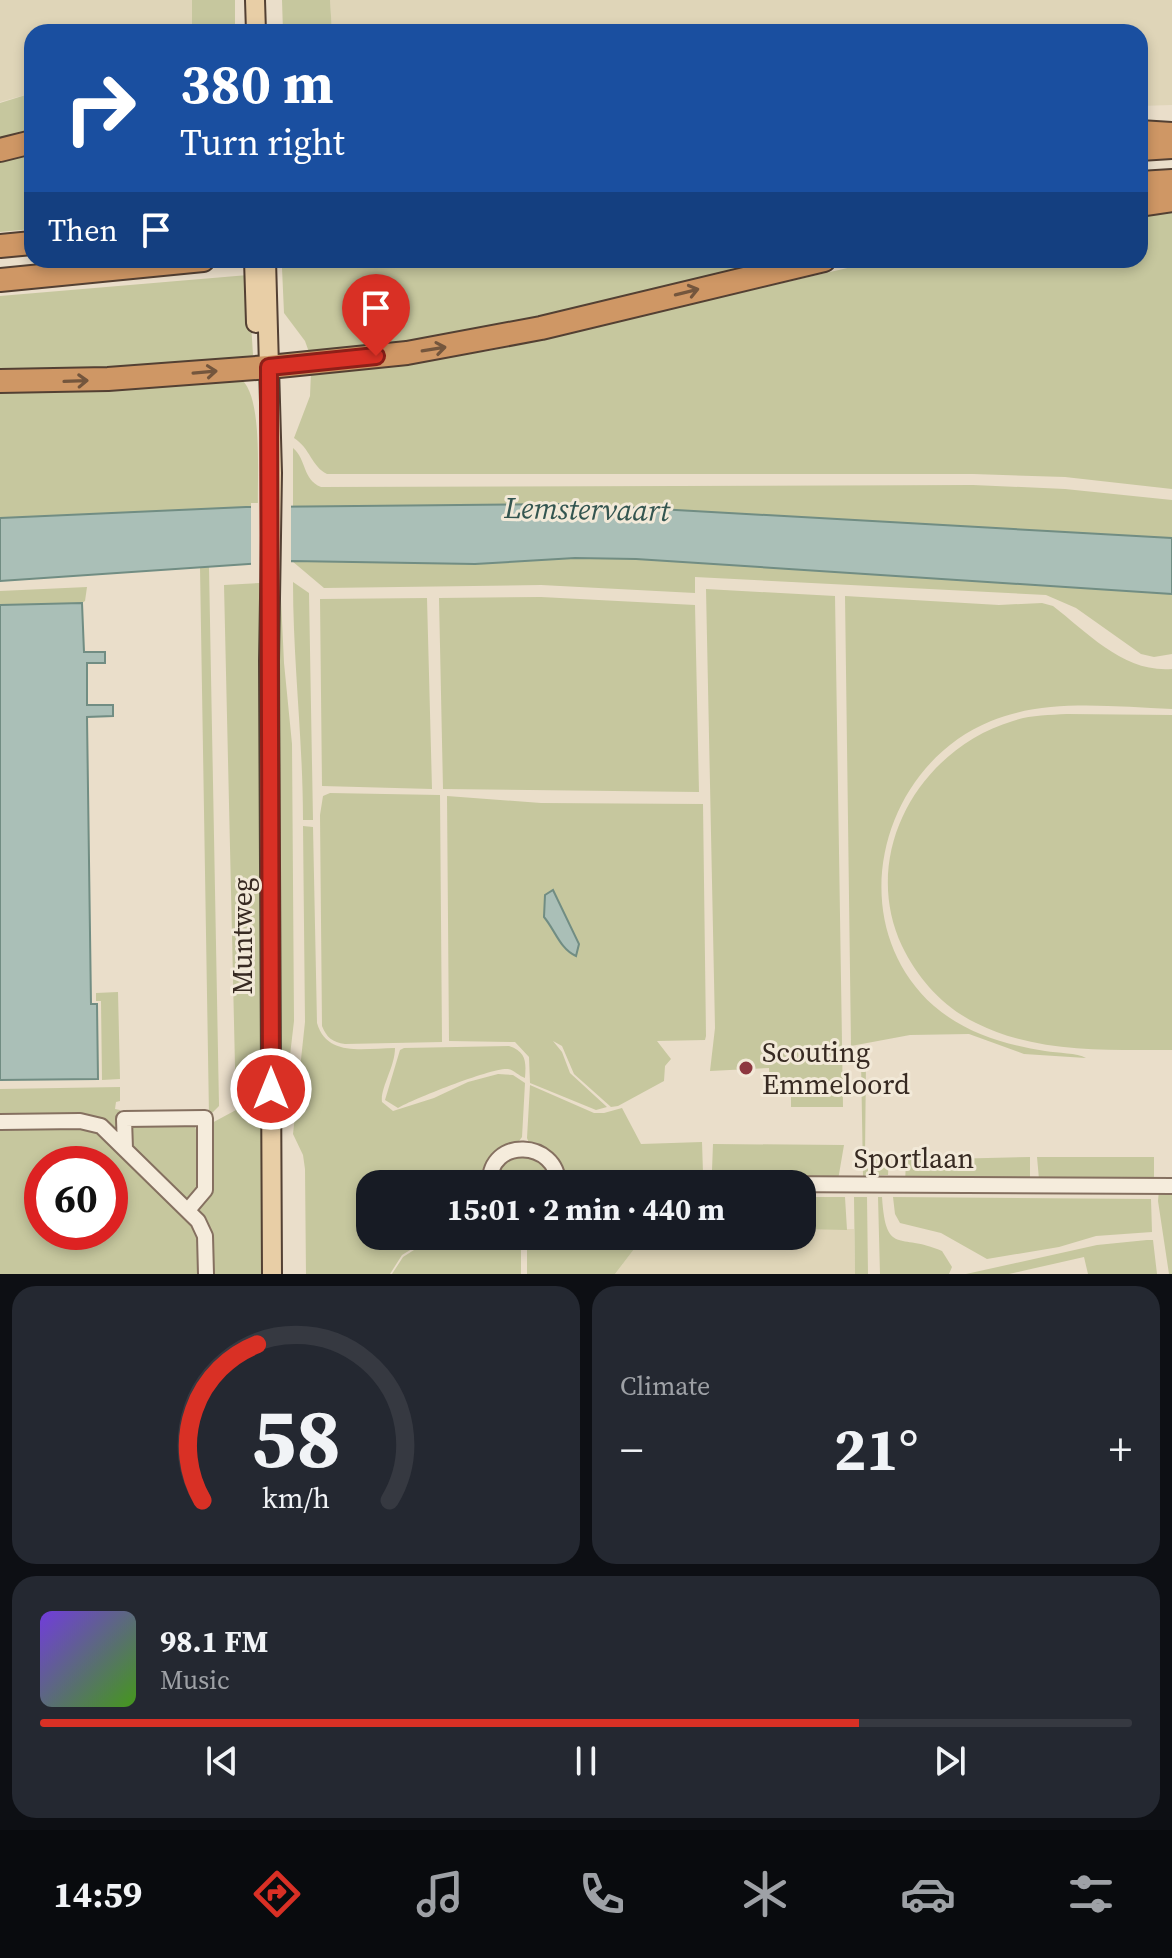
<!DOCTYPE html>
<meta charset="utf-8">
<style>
body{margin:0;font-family:"Source Serif 4",serif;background:#242831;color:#f1f3f6;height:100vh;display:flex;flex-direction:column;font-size:30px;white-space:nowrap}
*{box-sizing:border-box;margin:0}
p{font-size:26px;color:#9ea1a6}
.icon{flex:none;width:44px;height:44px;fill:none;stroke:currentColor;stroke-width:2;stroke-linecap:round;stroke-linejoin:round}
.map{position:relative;height:1274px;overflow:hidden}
.details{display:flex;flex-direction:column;gap:12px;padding:12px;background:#0d0f14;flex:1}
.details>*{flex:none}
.top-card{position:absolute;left:24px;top:24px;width:1124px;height:244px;border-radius:24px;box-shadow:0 4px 12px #0003;background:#1a4fa0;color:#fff;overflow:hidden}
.speed{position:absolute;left:24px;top:1146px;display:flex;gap:16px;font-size:40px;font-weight:700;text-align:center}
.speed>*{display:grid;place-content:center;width:104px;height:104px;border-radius:50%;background:#171b24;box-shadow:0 4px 12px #0003;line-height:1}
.speed .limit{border:12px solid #d22;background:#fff;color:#111}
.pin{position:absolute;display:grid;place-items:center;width:68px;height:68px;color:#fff;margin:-82px -34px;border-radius:50% 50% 50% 0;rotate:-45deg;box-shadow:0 0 8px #0007}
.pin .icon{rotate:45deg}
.me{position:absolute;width:88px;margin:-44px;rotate:0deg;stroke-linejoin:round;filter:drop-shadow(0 0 6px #0008)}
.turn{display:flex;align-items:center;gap:28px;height:168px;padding:0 24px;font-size:36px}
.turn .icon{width:104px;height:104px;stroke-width:2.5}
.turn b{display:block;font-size:56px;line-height:68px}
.then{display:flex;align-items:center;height:76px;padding:0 24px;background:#0003;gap:16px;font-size:30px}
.big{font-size:60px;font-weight:700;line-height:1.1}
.details .card{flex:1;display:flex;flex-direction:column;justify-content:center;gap:12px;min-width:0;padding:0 28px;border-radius:24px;background:#242831}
.details .dial{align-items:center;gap:0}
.dial svg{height:208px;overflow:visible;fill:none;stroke:#363941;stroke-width:7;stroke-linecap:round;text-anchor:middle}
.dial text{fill:#f1f3f6;stroke:none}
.song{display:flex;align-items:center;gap:24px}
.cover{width:96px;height:96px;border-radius:12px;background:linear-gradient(135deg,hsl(260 70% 55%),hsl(100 70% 35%))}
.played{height:8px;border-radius:4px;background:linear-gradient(90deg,#d93025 75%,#363941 75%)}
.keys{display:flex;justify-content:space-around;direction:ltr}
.heat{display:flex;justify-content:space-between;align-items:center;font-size:44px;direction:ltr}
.details .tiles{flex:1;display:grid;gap:12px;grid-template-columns:1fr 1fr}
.card:last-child{grid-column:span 2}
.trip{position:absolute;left:356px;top:1170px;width:460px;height:80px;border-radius:24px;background:#171b24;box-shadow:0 4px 12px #0003;font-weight:700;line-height:80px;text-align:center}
.dock{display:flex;height:128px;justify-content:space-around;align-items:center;background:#090b0e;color:#9ea1a6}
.dock .icon{width:56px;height:56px}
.dock .on{color:#d93025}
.dock b{font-size:36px;color:#f1f3f6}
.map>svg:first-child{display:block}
.farmland{fill:#dfd5b8}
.green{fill:#c6c79e;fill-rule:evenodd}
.water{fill:#aabfb7;stroke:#718d83;stroke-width:2}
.pier{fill:#eadeca}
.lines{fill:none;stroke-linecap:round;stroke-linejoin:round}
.minor-casing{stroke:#857060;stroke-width:18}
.major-casing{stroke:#534033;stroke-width:22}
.highway-casing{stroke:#534033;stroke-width:26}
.minor{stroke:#f5ecdc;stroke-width:14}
.major{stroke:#e8cea6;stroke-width:18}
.highway{stroke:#cf9765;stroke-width:22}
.oneway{stroke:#74563d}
.route-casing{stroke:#8d1f18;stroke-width:20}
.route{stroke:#d93025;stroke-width:14}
.poi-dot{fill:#8d373f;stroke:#f2e9d8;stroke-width:3}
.labels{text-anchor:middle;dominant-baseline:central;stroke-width:6;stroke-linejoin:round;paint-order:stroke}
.street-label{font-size:28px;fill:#372a22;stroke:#f2e9d8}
.poi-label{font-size:28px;fill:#372a22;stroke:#f2e9d8;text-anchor:start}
.water-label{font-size:30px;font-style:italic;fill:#335550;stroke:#f2e9d8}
</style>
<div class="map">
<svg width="1172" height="1274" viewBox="0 0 1172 1274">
<rect width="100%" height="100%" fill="#eadeca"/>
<path class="farmland" d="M 0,0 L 192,0 L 192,32 L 32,32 L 32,93 L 0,102 Z
M 330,0 L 1172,0 L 1172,105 L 1140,106 L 1140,32 L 332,32 Z
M 802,1229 L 854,1229 L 855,1274 L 615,1274 L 644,1236 L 802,1236 Z"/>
<path class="green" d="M 192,0 L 235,0 L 235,32 L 192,32 Z
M 282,0 L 330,0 L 332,32 L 283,32 Z
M 32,93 L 32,132 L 0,139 L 0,103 Z
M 32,147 L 32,229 L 0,232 L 0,155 Z
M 1172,212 L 1172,489 L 1065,477 L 973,474 L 327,474 C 312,467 310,448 294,438 L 310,396 L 311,372 L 489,351 L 882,260 L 1140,260 L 1140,215 Z
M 364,260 L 815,260 L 543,327 L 310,355 L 305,341 L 284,313 L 282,268 Z
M 248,275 L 253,355 L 249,359 L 0,377 L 0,296 Z
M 242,380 C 263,399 257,477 258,507 L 0,518 L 0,389 Z
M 293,448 C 307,460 302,479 321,487 L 973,485 L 1065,489 L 1172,500 L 1172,538 L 570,504 L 293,507 Z
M 575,558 L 636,559 L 1172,594 L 1172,654 L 1154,657 L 1141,654 L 1076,608 L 1046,595 L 695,577 L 695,593 L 541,585 L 324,588 L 292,561 L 475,564 Z
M 200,567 L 209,567 L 219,1106 L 209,1116 Z
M 293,582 L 309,593 L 313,820 L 303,820 C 303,740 293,662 293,582 Z
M 260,583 L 263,1274 L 212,1274 L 206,1221 L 197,1209 L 210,1124 L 236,1110 L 224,585 Z
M 87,587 L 85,601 L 82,603 L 0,605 L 0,591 Z
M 706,589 L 835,596 L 843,1107 L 791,1107 L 791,1092 L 770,1092 L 769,1068 L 710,1071 L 715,1028 Z
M 845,596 L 999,605 L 1042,603 L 1053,606 C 1088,633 1124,673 1172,669 L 1172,709 C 1113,707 1047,698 991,721 C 880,766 840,922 934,1006 C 965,1033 1006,1045 1045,1051 C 1058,1053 1077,1053 1086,1058 L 1024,1054 L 969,1034 L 910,1035 L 851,1046 Z
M 541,597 L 695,605 L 699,792 L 443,789 L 439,598 Z
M 427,598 L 432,789 L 322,786 L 320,599 Z
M 281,599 L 284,663 L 292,744 L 294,1021 L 280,1141 L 278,643 Z
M 1067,714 L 1172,715 L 1172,1050 C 1107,1050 1035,1053 976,1023 C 943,1007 918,979 902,946 C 859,854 919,749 1013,721 C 1030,715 1049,715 1067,714 Z
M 330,793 L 440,795 L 442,1042 L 345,1044 C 332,1042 327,1038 322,1026 L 320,815 L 323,796 Z
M 447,796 L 541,803 L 703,804 L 706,1036 L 705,1040 L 657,1041 L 671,1059 L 665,1066 L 664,1081 L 618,1106 L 611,1107 L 574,1074 L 562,1046 L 553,1041 L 562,1052 L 570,1073 L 607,1107 L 596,1110 L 530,1083 L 529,1057 L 515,1042 L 449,1041 Z
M 303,826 L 313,827 L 317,1023 C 327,1058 366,1048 395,1048 C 395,1067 380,1088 382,1102 L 393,1111 L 434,1098 L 468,1082 L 498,1074 L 513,1075 L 525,1083 L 522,1137 L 488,1184 L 370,1184 L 370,1236 L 433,1236 L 402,1255 L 390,1274 L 306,1274 L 305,1169 L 303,1155 L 293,1134 L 305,1022 Z
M 118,992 L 120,1079 L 102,1080 L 101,1001 L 96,1001 L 96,993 Z
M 509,1046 C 527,1052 526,1063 525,1078 C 519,1076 514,1070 508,1069 C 493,1067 413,1099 398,1108 L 385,1100 L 400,1050 L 404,1048 Z
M 861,1060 L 866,1060 L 865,1156 L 889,1156 L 888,1175 L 863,1176 Z
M 530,1085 L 594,1113 L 604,1113 L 622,1108 L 641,1144 L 702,1142 L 703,1173 L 701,1177 L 568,1177 L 530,1146 L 527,1138 Z
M 120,1087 L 120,1101 L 116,1102 L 115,1109 L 120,1110 L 119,1127 L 115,1129 L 86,1115 L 0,1117 L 15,1114 L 0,1113 L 0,1089 Z
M 130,1125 L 195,1127 L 200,1141 L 200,1190 L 188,1202 L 132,1146 Z
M 83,1126 L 101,1133 L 126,1161 L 195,1224 L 201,1274 L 0,1274 L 0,1128 ZM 42,1164 L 110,1164 L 110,1232 L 42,1232 Z
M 713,1144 L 844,1145 L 838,1180 L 722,1179 L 712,1170 Z
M 519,1151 L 548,1166 L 554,1184 L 493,1184 L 495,1171 Z
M 1030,1157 L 1030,1177 L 1026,1181 L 905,1184 L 906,1160 Z
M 1037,1157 L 1154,1157 L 1154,1182 L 1039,1179 Z
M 1159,1190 L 1172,1190 L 1172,1274 L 1169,1274 L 1158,1201 Z
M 802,1197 L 845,1197 L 847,1230 L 802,1229 Z
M 854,1197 L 867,1197 L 868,1274 L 855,1274 Z
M 878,1197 L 882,1197 C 886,1257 899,1232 942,1251 L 952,1267 L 949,1274 L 880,1274 Z
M 893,1197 L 1151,1199 L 1152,1232 L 1096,1236 L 1059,1247 L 987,1259 L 941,1233 L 900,1223 L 895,1214 Z
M 436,1236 L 521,1236 L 521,1274 L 392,1274 L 403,1257 Z
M 527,1236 L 644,1236 L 615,1274 L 527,1274 Z
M 1147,1240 L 1153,1240 L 1157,1274 L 1088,1274 L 1084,1257 L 1009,1274 L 966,1274 L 1097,1245 Z"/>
<path class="water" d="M 570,504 L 1172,538 L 1172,594 L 636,559 L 575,558 L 475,564 L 292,561 L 0,581 L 0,518 L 246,507 Z
M 82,603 L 84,652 L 105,652 L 105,663 L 87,663 L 87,705 L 113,705 L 113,716 L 87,717 L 91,1004 L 97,1004 L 98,1079 L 0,1080 L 0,605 Z
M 553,890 L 579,944 L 576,956 C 560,949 555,930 544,917 L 545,895 Z"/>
<path class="pier" d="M 251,503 L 291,503 L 291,565 L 251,568 Z"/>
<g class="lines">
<defs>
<path id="minor" d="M 0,1122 L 80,1121 L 101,1126 L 198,1221 L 205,1236 L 206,1274
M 125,1149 L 124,1119 L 205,1118 L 205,1190 L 188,1210
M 559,1183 L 1172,1186
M 490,1184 C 488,1136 558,1140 558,1184"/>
<path id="major" d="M 255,0 L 256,32
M 254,260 L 256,323
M 266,260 L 272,473 L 269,661 L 272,1274"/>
<path id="highway" d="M 1140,132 L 1172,134
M 1140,149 L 1172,147
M 0,150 L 32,142
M 1140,183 L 1172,181
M 1140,205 L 1172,200
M 0,246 L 32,243
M 0,280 L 203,260
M 0,381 L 108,379 L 269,367 L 407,353 L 541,328 L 824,260"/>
</defs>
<use href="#minor" class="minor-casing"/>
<use href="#major" class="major-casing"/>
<use href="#highway" class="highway-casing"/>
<use href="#minor" class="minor"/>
<use href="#major" class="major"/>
<use href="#highway" class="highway"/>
</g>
<defs><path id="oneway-shaft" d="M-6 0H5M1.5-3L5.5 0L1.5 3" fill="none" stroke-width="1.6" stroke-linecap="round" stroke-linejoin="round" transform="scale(2)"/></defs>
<g class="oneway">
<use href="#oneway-shaft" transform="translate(687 292) rotate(-14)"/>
<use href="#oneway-shaft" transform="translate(434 349) rotate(-9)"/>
<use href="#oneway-shaft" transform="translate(205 372) rotate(-5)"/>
<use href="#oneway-shaft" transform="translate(76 381) rotate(-2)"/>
</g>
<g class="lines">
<defs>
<path id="route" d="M 271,1089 L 269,367 L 376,356"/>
</defs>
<use href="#route" class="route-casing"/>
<use href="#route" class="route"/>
</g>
<circle class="poi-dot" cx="746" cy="1068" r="8"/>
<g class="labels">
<g class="street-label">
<text transform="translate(242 936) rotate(-90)">Muntweg</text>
<text x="914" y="1158">Sportlaan</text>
</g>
<g class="poi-label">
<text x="762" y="1052">Scouting<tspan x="762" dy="32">Emmeloord</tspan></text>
</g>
<g class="water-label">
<text transform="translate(587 509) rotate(1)">Lemstervaart</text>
</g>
</g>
</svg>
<div class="speed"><div class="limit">60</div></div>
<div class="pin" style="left:376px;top:356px;background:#d93025"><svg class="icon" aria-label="arrive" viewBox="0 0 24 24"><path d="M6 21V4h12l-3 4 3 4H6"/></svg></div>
<svg class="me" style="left:271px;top:1089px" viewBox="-20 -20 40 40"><circle r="17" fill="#d93025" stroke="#fff" stroke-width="3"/><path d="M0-11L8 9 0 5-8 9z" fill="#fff"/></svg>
<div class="trip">15:01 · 2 min · 440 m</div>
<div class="top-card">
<div class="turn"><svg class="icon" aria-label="right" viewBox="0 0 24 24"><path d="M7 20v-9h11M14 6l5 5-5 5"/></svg><div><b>380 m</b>Turn right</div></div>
<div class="then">Then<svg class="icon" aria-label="arrive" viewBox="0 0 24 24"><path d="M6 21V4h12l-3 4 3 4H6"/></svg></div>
</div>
</div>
<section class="details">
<div class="tiles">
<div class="card dial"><svg viewBox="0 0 100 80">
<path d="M14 69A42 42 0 1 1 86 69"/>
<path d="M14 69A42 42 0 0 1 35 9" stroke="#d93025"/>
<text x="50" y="56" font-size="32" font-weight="700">58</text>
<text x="50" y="72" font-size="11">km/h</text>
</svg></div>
<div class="card"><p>Climate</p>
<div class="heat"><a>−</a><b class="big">21°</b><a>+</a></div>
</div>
<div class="card">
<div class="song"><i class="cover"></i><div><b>98.1 FM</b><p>Music</p></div></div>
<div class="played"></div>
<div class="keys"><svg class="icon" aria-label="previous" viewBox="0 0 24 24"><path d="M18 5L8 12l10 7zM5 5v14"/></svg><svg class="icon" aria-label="pause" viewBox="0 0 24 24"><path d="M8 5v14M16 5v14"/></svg><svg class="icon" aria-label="next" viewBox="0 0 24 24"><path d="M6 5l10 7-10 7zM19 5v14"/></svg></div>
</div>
</div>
</section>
<nav class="dock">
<b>14:59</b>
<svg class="icon on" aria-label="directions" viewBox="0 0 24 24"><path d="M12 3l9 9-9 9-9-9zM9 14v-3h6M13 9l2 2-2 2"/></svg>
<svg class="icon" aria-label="music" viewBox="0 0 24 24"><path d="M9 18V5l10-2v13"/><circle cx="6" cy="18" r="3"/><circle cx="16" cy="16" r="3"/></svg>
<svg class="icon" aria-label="phone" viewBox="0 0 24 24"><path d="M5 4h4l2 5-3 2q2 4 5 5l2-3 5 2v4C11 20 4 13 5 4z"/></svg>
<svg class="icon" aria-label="climate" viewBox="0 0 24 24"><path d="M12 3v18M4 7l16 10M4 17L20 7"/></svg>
<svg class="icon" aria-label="car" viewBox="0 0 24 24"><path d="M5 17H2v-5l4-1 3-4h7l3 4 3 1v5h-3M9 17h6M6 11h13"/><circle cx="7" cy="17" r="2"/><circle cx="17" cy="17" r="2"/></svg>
<svg class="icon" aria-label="filters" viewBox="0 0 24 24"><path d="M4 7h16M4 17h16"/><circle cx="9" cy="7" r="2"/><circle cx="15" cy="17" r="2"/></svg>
</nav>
